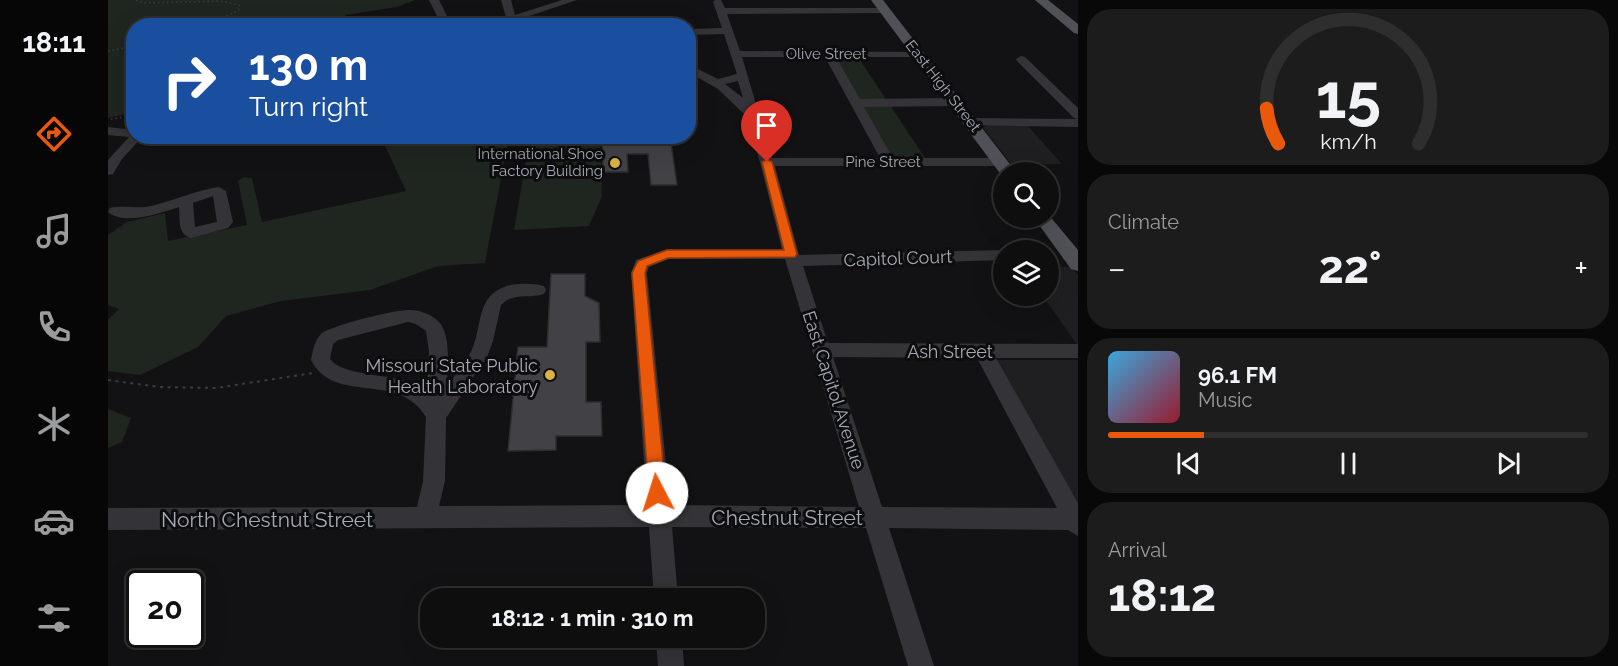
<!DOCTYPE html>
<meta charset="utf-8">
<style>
body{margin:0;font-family:Raleway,sans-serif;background:#1c1c1d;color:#f1f3f6;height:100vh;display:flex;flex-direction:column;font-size:22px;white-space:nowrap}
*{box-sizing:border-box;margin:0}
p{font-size:20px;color:#9b9c9e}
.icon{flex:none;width:33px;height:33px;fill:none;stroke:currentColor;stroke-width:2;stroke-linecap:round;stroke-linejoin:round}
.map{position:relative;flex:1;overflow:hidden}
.panel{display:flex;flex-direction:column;gap:9px;padding:9px;background:#080808;width:540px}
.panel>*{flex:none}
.banner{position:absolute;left:18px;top:18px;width:570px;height:126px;border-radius:24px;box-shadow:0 6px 24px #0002,0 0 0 2px #2e2e2f;background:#1a4fa0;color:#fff;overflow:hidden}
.fabs{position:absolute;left:885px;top:162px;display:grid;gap:12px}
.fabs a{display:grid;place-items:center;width:66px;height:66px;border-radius:50%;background:#0e0e0f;box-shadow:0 6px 24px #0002,0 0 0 2px #2e2e2f;font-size:30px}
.speed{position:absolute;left:18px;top:570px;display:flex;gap:12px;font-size:30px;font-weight:700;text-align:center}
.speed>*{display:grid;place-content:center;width:78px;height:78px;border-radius:50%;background:#0e0e0f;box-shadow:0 6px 24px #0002,0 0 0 2px #2e2e2f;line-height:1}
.speed .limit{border:3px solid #111;border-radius:9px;background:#fff;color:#111}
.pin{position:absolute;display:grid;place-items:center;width:51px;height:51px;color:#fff;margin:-62px -26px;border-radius:50% 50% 50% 0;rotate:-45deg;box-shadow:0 0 6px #0007}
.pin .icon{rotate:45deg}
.me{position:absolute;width:66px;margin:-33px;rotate:355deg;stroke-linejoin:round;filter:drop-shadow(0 0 4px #0008)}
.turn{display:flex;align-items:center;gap:21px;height:126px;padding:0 24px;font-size:27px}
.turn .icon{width:78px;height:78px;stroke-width:2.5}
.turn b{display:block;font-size:42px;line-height:51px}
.big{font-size:45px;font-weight:700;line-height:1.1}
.panel .widget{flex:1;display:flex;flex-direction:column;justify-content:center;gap:9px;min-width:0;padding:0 21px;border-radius:24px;background:#1c1c1d}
.panel .dial{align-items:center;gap:0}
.dial svg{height:156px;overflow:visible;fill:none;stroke:#2e2e2f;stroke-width:7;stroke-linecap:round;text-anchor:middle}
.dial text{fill:#f1f3f6;stroke:none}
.song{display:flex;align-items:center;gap:18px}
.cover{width:72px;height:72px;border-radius:9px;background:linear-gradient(135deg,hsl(200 70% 55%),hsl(350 70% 35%))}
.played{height:6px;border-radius:3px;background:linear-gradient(90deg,#ea580c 20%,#2e2e2f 20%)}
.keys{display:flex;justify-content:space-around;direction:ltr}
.heat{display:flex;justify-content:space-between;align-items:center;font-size:33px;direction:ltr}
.trip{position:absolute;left:312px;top:588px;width:345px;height:60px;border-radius:24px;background:#0e0e0f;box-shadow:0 6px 24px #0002,0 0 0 2px #2e2e2f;font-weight:700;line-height:60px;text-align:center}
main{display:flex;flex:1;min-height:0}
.tabs{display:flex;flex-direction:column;width:108px;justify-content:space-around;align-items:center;background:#060606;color:#9b9c9e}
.tabs .icon{width:42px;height:42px}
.tabs .active{color:#ea580c}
.tabs b{font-size:27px;color:#f1f3f6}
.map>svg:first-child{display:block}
.built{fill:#1f1e20}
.green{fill:#1f2620}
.building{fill:#424246;stroke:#2d2d2f;stroke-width:1.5}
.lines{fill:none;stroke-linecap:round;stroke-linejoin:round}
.path-far1{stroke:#3a3b3f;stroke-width:1.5;stroke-dasharray:1.5 3;stroke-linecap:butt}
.path{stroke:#3a3b3f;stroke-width:2;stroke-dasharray:3 4.5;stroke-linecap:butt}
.minor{fill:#343438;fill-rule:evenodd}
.major{fill:#505157;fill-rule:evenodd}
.route{fill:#ea580c;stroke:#983908;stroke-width:1.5}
.poi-dot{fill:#dbb343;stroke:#0d0d0f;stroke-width:2}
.labels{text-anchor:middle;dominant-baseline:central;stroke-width:6;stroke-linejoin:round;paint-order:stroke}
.far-street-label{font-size:15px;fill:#a5a9b2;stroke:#0d0d0f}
.far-poi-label{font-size:15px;fill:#a5a9b2;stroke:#0d0d0f;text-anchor:end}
.street-label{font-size:18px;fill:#a5a9b2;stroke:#0d0d0f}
.poi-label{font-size:18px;fill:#a5a9b2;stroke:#0d0d0f;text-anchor:end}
.near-street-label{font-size:21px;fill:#a5a9b2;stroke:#0d0d0f}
</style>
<main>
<nav class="tabs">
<b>18:11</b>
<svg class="icon active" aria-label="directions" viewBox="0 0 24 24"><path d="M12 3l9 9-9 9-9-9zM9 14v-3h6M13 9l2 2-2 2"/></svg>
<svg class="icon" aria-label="music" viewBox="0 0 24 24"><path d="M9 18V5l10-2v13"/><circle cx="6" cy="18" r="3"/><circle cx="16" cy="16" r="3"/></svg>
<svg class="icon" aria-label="phone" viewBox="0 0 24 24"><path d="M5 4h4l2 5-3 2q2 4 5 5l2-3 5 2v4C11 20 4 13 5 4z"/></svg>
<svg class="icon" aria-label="climate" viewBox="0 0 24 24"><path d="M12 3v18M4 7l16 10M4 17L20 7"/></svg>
<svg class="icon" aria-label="car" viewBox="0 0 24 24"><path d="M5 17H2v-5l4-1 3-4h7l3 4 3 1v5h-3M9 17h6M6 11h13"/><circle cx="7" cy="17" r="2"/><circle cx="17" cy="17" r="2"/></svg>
<svg class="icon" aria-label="filters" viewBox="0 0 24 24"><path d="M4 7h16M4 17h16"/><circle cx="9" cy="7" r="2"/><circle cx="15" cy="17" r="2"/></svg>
</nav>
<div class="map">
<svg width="970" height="666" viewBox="0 0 970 666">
<rect width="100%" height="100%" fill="#121214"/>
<path class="built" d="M 918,124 L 954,164 L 904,165 L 875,128 L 878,125 Z
M 941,266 L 964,267 L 970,275 L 970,346 L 935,296 L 940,296 Z
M 887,360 L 970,360 L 970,503 Z"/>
<path class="green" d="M 0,0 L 307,0 L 289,7 L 237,15 L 245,23 L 241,25 L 26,26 L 25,112 L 0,118 Z
M 727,57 L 750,57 L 817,158 L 784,157 Z
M 273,137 L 401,137 L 377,263 L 330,266 L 262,290 L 173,301 L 118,316 L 90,347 L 32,375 L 0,371 L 0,320 L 11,309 L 0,305 L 0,235 L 19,222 L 57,213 L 60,241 L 139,225 L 130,181 L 136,177 L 144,178 L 154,222 L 298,191 Z
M 422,137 L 492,137 L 494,196 L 481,226 L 406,230 Z
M 0,409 L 23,418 L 14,442 L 0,448 Z"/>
<path class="building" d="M 494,136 L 562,136 L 569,185 L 543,185 L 540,154 L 519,154 L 520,172 L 495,172 Z
M 443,274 L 477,274 L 477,296 L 491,303 L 492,342 L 478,342 L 478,402 L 493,402 L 494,436 L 448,436 L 448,450 L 400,451 L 410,347 L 439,347 Z"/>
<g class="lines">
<path class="path-far1" d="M 28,0 L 36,3 L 112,1 L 131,5 L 132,8 L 129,11 L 95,26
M 312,26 L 321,18
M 0,51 L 26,46
M 3,119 L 26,116"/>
<path class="path" d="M 0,380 L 52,387 L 108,388 L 205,373"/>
<path class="minor" d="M 321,0 L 331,0 L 344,26 L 334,26 Z
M 393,0 L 403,0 L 407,15 L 454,0 L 469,0 L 392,26 L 375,26 L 398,17 Z
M 607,0 L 613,0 L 617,8 L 780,8 L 782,10 L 777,13 L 619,14 L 632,51 L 813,52 L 814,54 L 809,57 L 728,57 L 752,99 L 846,98 L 852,102 L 846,106 L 756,107 L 785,158 L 892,158 L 899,162 L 892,166 L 667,166 L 691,255 L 896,250 L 899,250 L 896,250 L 896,260 L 695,266 L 720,343 L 970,344 L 970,358 L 888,358 L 970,503 L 970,536 L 960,530 L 781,528 L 826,666 L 800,666 L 758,528 L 564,527 L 570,598 L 546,598 L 541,527 L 0,530 L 0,508 L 309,507 L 315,481 L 318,417 C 290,370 227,406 203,360 C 205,351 206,341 213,334 C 221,326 289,309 302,310 C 313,310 328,316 334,326 C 343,343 339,368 339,386 C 348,374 359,362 365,347 C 374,324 369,295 399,286 C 410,283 424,283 436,286 L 438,290 L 436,294 C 420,299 405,292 393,305 L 385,341 L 379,357 L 338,418 L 337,481 L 331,506 L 539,505 L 523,273 L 528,260 L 559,249 L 674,249 L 652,162 L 636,114 L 610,89 L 580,72 L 580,64 L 610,79 L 629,74 L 616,34 L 580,35 L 580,29 L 614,28 L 605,2 ZM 634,57 L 717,57 L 772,158 L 664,158 L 648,113 L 648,104 ZM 630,81 L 635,98 L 617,84 ZM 561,259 L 677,259 L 751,507 L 562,505 L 539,273 L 541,267 ZM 300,322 L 308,324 L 318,331 L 321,351 L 319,389 C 294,372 237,379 222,359 L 225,344 L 230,340 ZM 725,357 L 869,358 L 949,508 L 774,507 Z
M 267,16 L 278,26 L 267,26 L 262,19 Z
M 913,56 L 917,57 L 970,108 L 970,119 L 966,118 L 909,61 L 908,59 Z
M 863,118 L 970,119 L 970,127 L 859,125 L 857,122 L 859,119 Z
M 0,127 L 26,130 L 26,136 L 35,136 L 14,159 L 5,174 L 0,175 L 0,160 L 21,137 L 0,135 Z
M 111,187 L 118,191 L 125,222 L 120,228 L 83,238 C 69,234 72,219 71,207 C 52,213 17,226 0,212 L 2,208 C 15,205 30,209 43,206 C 66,201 88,190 111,187 ZM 105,196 L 109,222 L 87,227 L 85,203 Z
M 548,638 L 574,638 L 576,666 L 550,666 Z"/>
<path class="major" d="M 763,0 L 775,0 L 908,172 L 896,172 L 894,176 Z
M 927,0 L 940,0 L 970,24 L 970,34 L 966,33 Z
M 940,214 L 970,250 L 970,271 L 963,269 L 926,218 L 940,218 Z"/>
</g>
<path class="route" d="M 659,159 L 664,162 L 689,254 L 687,257 L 560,258 L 539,266 L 537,273 L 558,493 L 555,498 L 549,500 L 543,498 L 541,493 L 524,273 L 530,261 L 559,250 L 676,250 L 654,162 Z"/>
<g class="poi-dot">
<circle cx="507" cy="163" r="6"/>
<circle cx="442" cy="375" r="6"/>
</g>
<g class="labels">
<g class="far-street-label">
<text x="718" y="54">Olive Street</text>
<text transform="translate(835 86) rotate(52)">East High Street</text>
<text x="775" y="162">Pine Street</text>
</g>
<g class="far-poi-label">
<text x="495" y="154">International Shoe<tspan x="495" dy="17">Factory Building</tspan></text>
</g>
<g class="street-label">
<text transform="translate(790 258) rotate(-2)">Capitol Court</text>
<text x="842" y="351">Ash Street</text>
<text transform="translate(726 390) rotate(72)">East Capitol Avenue</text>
</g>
<g class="poi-label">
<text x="430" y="365">Missouri State Public<tspan x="430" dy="21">Health Laboratory</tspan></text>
</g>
<g class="near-street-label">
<text x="679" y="517">Chestnut Street</text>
<text x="159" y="519">North Chestnut Street</text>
</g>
</g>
</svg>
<div class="fabs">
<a><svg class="icon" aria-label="search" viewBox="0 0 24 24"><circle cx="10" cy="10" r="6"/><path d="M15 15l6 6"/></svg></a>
<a><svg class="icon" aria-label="layers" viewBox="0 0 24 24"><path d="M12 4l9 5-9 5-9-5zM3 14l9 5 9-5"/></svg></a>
</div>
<div class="speed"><div class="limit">20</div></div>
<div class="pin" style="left:659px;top:162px;background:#d93025"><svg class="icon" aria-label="arrive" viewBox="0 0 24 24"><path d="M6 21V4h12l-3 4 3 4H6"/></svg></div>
<svg class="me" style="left:549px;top:493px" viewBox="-20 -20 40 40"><circle r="19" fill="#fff"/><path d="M0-13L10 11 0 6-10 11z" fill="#ea580c"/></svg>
<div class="trip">18:12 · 1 min · 310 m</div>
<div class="banner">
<div class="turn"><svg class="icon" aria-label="right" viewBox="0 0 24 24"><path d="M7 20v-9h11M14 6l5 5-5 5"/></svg><div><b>130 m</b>Turn right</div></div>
</div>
</div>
<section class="panel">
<div class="widget dial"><svg viewBox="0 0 100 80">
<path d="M14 69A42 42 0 1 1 86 69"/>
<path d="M14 69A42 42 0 0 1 8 51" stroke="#ea580c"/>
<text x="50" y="56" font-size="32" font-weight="700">15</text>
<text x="50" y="72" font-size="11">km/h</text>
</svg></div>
<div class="widget"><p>Climate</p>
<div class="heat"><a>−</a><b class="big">22°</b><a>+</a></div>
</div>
<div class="widget">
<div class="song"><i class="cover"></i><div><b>96.1 FM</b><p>Music</p></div></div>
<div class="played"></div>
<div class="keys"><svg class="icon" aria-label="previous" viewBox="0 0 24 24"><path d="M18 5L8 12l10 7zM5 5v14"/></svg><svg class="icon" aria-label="pause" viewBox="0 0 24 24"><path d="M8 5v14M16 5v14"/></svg><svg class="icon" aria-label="next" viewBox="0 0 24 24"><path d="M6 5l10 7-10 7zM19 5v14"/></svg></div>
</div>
<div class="widget"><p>Arrival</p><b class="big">18:12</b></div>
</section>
</main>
